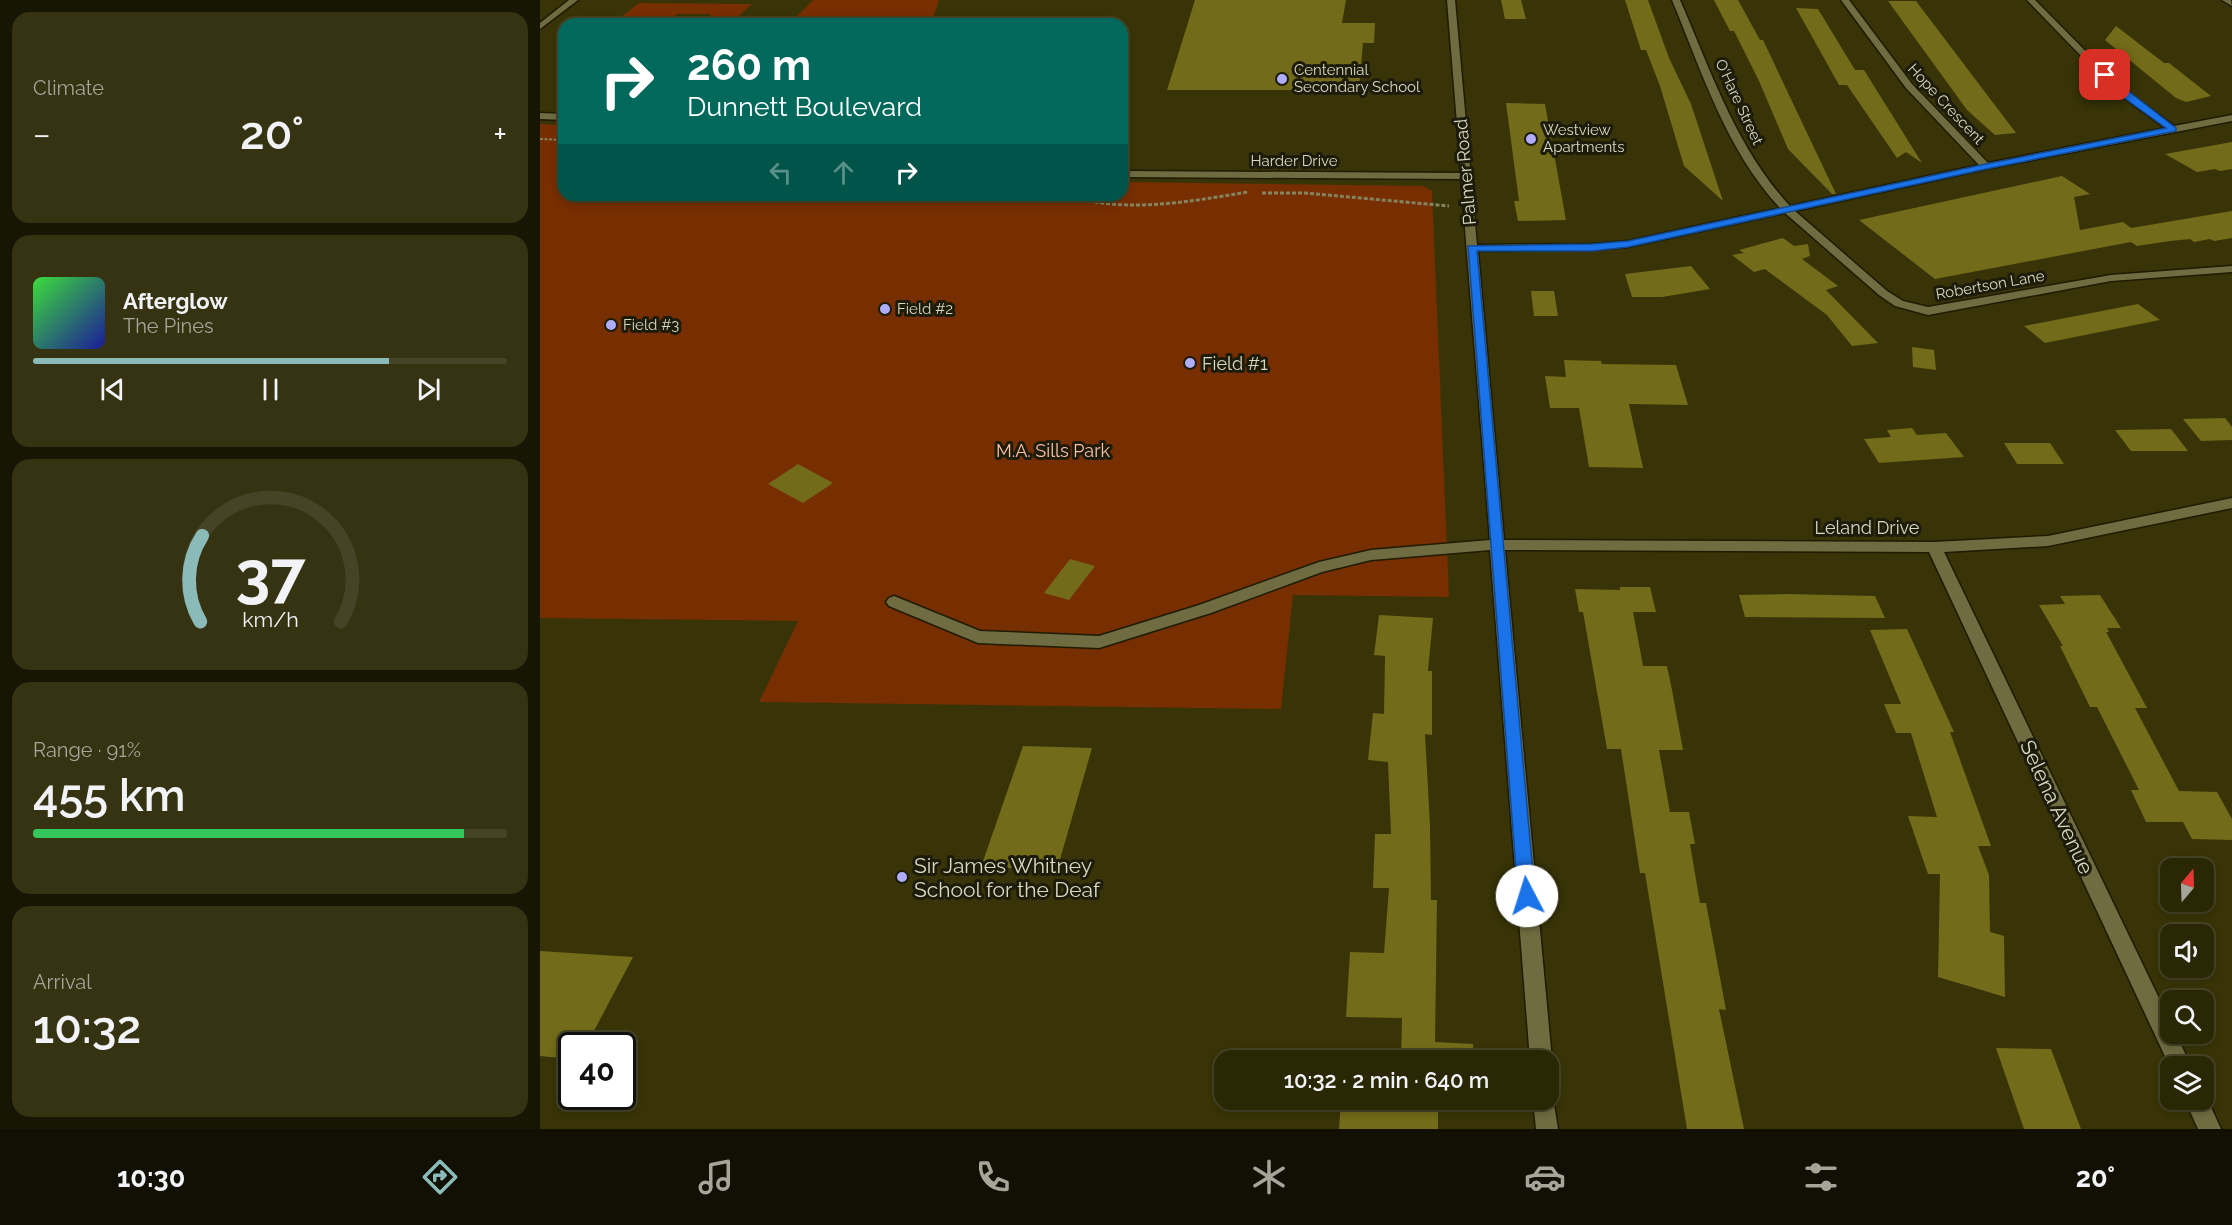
<!DOCTYPE html>
<meta charset="utf-8">
<style>
body{margin:0;font-family:Raleway,sans-serif;background:#363313;color:#f1f3f6;height:100vh;display:flex;flex-direction:column;font-size:22px;white-space:nowrap}
*{box-sizing:border-box;margin:0}
p{font-size:20px;color:#a5a59a}
.icon{flex:none;width:33px;height:33px;fill:none;stroke:currentColor;stroke-width:2;stroke-linecap:round;stroke-linejoin:round}
.map{position:relative;flex:1;overflow:hidden}
.side{display:flex;flex-direction:column;gap:12px;padding:12px;background:#171503;width:540px}
.side>*{flex:none}
.guide{position:absolute;left:18px;top:18px;width:570px;height:183px;border-radius:18px;box-shadow:0 3px 9px #0003,0 0 0 2px #464427;background:#00695c;color:#fff;overflow:hidden}
.needle{width:39px;rotate:19deg}
.controls{position:absolute;left:1620px;top:858px;display:grid;gap:12px}
.controls a{display:grid;place-items:center;width:54px;height:54px;border-radius:12px;background:#2a2705;box-shadow:0 3px 9px #0003,0 0 0 2px #464427;font-size:30px}
.speed{position:absolute;left:18px;top:1032px;display:flex;gap:12px;font-size:30px;font-weight:700;text-align:center}
.speed>*{display:grid;place-content:center;width:78px;height:78px;border-radius:50%;background:#2a2705;box-shadow:0 3px 9px #0003,0 0 0 2px #464427;line-height:1}
.speed .limit{border:3px solid #111;border-radius:9px;background:#fff;color:#111}
.pin{position:absolute;display:grid;place-items:center;width:51px;height:51px;color:#fff;margin:-26px;border-radius:12px;box-shadow:0 3px 9px #0006}
.me{position:absolute;width:66px;margin:-33px;rotate:355deg;stroke-linejoin:round;filter:drop-shadow(0 0 4px #0008)}
.turn{display:flex;align-items:center;gap:21px;height:126px;padding:0 30px;font-size:27px}
.turn .icon{width:78px;height:78px;stroke-width:2.5}
.turn b{display:block;font-size:42px;line-height:51px}
.lanes{display:flex;align-items:center;height:57px;padding:0 30px;background:#0003;justify-content:center;gap:30px;direction:ltr}
.lanes .off{opacity:.35}
.big{font-size:45px;font-weight:600;line-height:1.1}
.side .tile{flex:1;display:flex;flex-direction:column;justify-content:center;gap:9px;min-width:0;padding:0 21px;border-radius:18px;background:#363313}
.side .dial{align-items:center;gap:0}
.dial svg{height:156px;overflow:visible;fill:none;stroke:#464427;stroke-width:7;stroke-linecap:round;text-anchor:middle}
.dial text{fill:#f1f3f6;stroke:none}
.song{display:flex;align-items:center;gap:18px}
.cover{width:72px;height:72px;border-radius:9px;background:linear-gradient(135deg,hsl(120 70% 55%),hsl(240 70% 35%))}
.played{height:6px;border-radius:3px;background:linear-gradient(90deg,#8bbbb9 75%,#464427 75%)}
.keys{display:flex;justify-content:space-around;direction:ltr}
.heat{display:flex;justify-content:space-between;align-items:center;font-size:33px;direction:ltr}
.charge{height:9px;border-radius:4px;background:linear-gradient(90deg,#34c759 91%,#464427 0)}
.trip{position:absolute;left:674px;top:1050px;width:345px;height:60px;border-radius:18px;background:#2a2705;box-shadow:0 3px 9px #0003,0 0 0 2px #464427;font-weight:600;line-height:60px;text-align:center}
.tabs{display:flex;height:96px;justify-content:space-around;align-items:center;background:#111002;color:#a5a59a}
.tabs .icon{width:42px;height:42px}
.tabs .selected{color:#8bbbb9}
.tabs b{font-size:27px;color:#f1f3f6}
main{display:flex;flex:1;min-height:0}
.map>svg:first-child{display:block}
.green{fill:#772e01}
.building{fill:#726b19}
.lines{fill:none;stroke-linecap:round;stroke-linejoin:round}
.minor-casing{stroke:#1e1b00;stroke-width:3}
.path-far1{stroke:#858260;stroke-width:2;stroke-dasharray:3 1.5;stroke-linecap:butt}
.path{stroke:#858260;stroke-width:3;stroke-dasharray:4 2;stroke-linecap:butt}
.minor{fill:#6f6c41;fill-rule:evenodd}
.route{fill:#1a73e8;stroke:#114b97;stroke-width:1.5}
.poi-dot{fill:#b0aefa;stroke:#1d1b0a;stroke-width:2}
.labels{text-anchor:middle;dominant-baseline:central;stroke-width:6;stroke-linejoin:round;paint-order:stroke}
.far-poi-label{font-size:15px;fill:#d9d8c1;stroke:#1d1b0a;text-anchor:start}
.far-street-label{font-size:15px;fill:#d9d8c1;stroke:#1d1b0a}
.street-label{font-size:18px;fill:#d9d8c1;stroke:#1d1b0a}
.poi-label{font-size:18px;fill:#d9d8c1;stroke:#1d1b0a;text-anchor:start}
.park-label{font-size:18px;fill:#fcbfa5;stroke:#1d1b0a}
.near-street-label{font-size:21px;fill:#d9d8c1;stroke:#1d1b0a}
.near-poi-label{font-size:21px;fill:#d9d8c1;stroke:#1d1b0a;text-anchor:start}
</style>
<main>
<section class="side">
<div class="tile"><p>Climate</p>
<div class="heat"><a>−</a><b class="big">20°</b><a>+</a></div>
</div>
<div class="tile">
<div class="song"><i class="cover"></i><div><b>Afterglow</b><p>The Pines</p></div></div>
<div class="played"></div>
<div class="keys"><svg class="icon" aria-label="previous" viewBox="0 0 24 24"><path d="M18 5L8 12l10 7zM5 5v14"/></svg><svg class="icon" aria-label="pause" viewBox="0 0 24 24"><path d="M8 5v14M16 5v14"/></svg><svg class="icon" aria-label="next" viewBox="0 0 24 24"><path d="M6 5l10 7-10 7zM19 5v14"/></svg></div>
</div>
<div class="tile dial"><svg viewBox="0 0 100 80">
<path d="M14 69A42 42 0 1 1 86 69"/>
<path d="M14 69A42 42 0 0 1 15 25" stroke="#8bbbb9"/>
<text x="50" y="56" font-size="32" font-weight="700">37</text>
<text x="50" y="72" font-size="11">km/h</text>
</svg></div>
<div class="tile"><p>Range · 91%</p><b class="big">455 km</b><div class="charge"></div></div>
<div class="tile"><p>Arrival</p><b class="big">10:32</b></div>
</section>
<div class="map">
<svg width="1692" height="1129" viewBox="0 0 1692 1129">
<rect width="100%" height="100%" fill="#383407"/>
<path class="green" d="M 273,0 L 399,0 L 392,21 L 254,19 Z
M 99,3 L 212,4 L 193,21 L 164,21 L 171,14 L 137,14 L 125,24 L 72,24 Z
M 0,124 L 24,125 L 24,195 L 582,195 L 582,182 L 883,186 L 892,191 L 909,597 L 753,595 L 741,709 L 219,702 L 258,621 L 0,618 Z"/>
<path class="building" d="M 655,0 L 806,0 L 802,23 L 835,23 L 834,43 L 823,43 L 819,90 L 627,90 Z
M 961,0 L 981,0 L 986,19 L 965,19 Z
M 1085,0 L 1108,0 L 1129,58 L 1151,104 L 1183,201 L 1144,166 L 1120,86 L 1106,50 L 1101,50 Z
M 1174,0 L 1198,0 L 1220,40 L 1223,40 L 1296,194 L 1292,194 L 1248,149 L 1219,81 L 1194,31 L 1190,31 Z
M 1348,1 L 1376,1 L 1476,133 L 1455,135 L 1427,110 Z
M 1256,8 L 1278,9 L 1315,70 L 1324,70 L 1382,163 L 1366,152 L 1357,158 L 1307,85 L 1299,85 Z
M 1576,26 L 1624,63 L 1629,63 L 1671,96 L 1646,102 L 1636,98 L 1565,40 Z
M 966,103 L 1005,104 L 1026,220 L 978,221 L 974,201 L 979,201 Z
M 1692,142 L 1692,169 L 1680,171 L 1675,169 L 1657,172 L 1625,154 Z
M 1522,176 L 1550,194 L 1534,197 L 1540,230 L 1583,222 L 1591,228 L 1692,211 L 1692,238 L 1674,241 L 1670,239 L 1654,242 L 1650,239 L 1630,241 L 1597,246 L 1591,242 L 1395,279 L 1319,220 Z
M 1243,238 L 1254,246 L 1268,244 L 1270,256 L 1262,259 L 1298,286 L 1286,290 L 1338,343 L 1312,346 L 1287,315 L 1225,269 L 1214,272 L 1192,255 L 1204,253 L 1199,250 Z
M 1151,266 L 1170,289 L 1122,297 L 1092,297 L 1085,274 Z
M 991,291 L 1014,291 L 1018,316 L 994,316 Z
M 1598,304 L 1620,320 L 1505,343 L 1484,326 Z
M 1372,347 L 1394,350 L 1396,370 L 1373,367 Z
M 1024,360 L 1061,361 L 1062,364 L 1136,365 L 1148,405 L 1089,404 L 1103,468 L 1049,467 L 1039,408 L 1010,408 L 1005,376 L 1026,377 Z
M 1685,418 L 1692,427 L 1692,440 L 1661,441 L 1643,419 Z
M 1372,428 L 1377,435 L 1406,433 L 1424,457 L 1339,463 L 1324,439 L 1351,437 L 1347,430 Z
M 1631,429 L 1648,451 L 1591,451 L 1575,430 Z
M 1464,443 L 1510,443 L 1524,464 L 1477,464 Z
M 258,464 L 293,483 L 263,503 L 228,484 Z
M 530,559 L 555,566 L 529,600 L 504,593 Z
M 1080,587 L 1110,587 L 1116,612 L 1093,612 L 1103,666 L 1127,666 L 1132,690 L 1143,750 L 1119,750 L 1130,812 L 1149,812 L 1155,844 L 1150,844 L 1160,903 L 1166,903 L 1186,1010 L 1179,1009 L 1204,1129 L 1147,1129 L 1105,873 L 1100,873 L 1081,749 L 1067,749 L 1043,612 L 1039,612 L 1035,589 L 1080,590 Z
M 1247,594 L 1335,596 L 1345,618 L 1205,617 L 1199,595 Z
M 1560,595 L 1581,628 L 1567,628 L 1569,632 L 1566,632 L 1607,708 L 1595,708 L 1639,791 L 1677,792 L 1692,819 L 1692,840 L 1652,839 L 1643,822 L 1606,822 L 1591,790 L 1599,790 L 1557,707 L 1550,707 L 1520,646 L 1523,646 L 1499,605 L 1525,604 L 1520,596 Z
M 839,615 L 893,618 L 888,671 L 892,671 L 892,735 L 885,734 L 890,825 L 891,900 L 897,900 L 895,1042 L 933,1044 L 933,1060 L 861,1060 L 862,1018 L 806,1017 L 810,952 L 844,953 L 849,888 L 833,888 L 835,834 L 851,834 L 848,762 L 828,760 L 833,713 L 844,714 L 845,656 L 834,655 Z
M 1367,629 L 1414,732 L 1410,732 L 1451,846 L 1438,846 L 1449,875 L 1450,932 L 1464,936 L 1465,997 L 1398,977 L 1400,874 L 1388,874 L 1368,816 L 1397,817 L 1371,733 L 1356,733 L 1344,704 L 1361,704 L 1330,630 Z
M 483,746 L 552,748 L 517,870 L 441,867 Z
M 0,951 L 93,957 L 46,1046 L 32,1046 L 32,1059 L 0,1056 Z
M 1456,1048 L 1511,1049 L 1541,1129 L 1484,1129 Z
M 801,1100 L 898,1100 L 898,1129 L 799,1129 Z"/>
<g class="lines">
<defs>
<path id="minor" d="M 29,0 L 38,0 L 0,29 L 0,23 Z
M 907,0 L 915,0 L 937,245 L 1052,244 L 1088,241 L 1240,208 C 1186,150 1162,72 1132,0 L 1140,0 C 1171,71 1196,148 1250,206 L 1439,165 L 1366,88 L 1301,0 L 1309,0 L 1372,84 L 1448,163 L 1625,128 L 1576,92 L 1487,0 L 1495,0 L 1582,88 L 1634,126 L 1692,115 L 1692,121 L 1446,169 L 1255,211 L 1347,291 L 1363,301 L 1388,307 L 1571,275 L 1692,266 L 1692,272 L 1571,281 L 1388,315 L 1355,306 L 1339,295 L 1245,213 L 1088,247 L 1052,250 L 938,251 L 964,540 L 1394,542 L 1508,536 L 1692,498 L 1692,508 L 1508,546 L 1404,552 L 1630,1021 L 1630,1034 L 1636,1034 L 1651,1066 L 1630,1067 L 1389,552 L 965,550 L 1012,1060 L 1008,1068 L 1008,1060 L 990,1060 L 950,550 L 831,560 L 782,572 L 671,613 L 559,648 L 438,643 L 349,606 L 346,602 L 349,598 L 354,596 L 440,631 L 559,636 L 659,605 L 779,562 L 831,550 L 950,540 L 921,179 L 582,177 L 582,171 L 921,173 Z
M 1682,0 L 1691,0 L 1692,6 Z
M 0,113 L 24,114 L 24,120 L 0,119 Z
M 1008,1091 L 1012,1092 L 1018,1129 L 996,1129 L 993,1100 L 1008,1100 Z
M 1664,1092 L 1681,1129 L 1658,1129 L 1645,1100 L 1664,1100 Z"/>
</defs>
<use href="#minor" class="minor-casing"/>
<path class="path-far1" d="M 0,139 L 24,140"/>
<path class="path" d="M 722,193 L 765,193 L 909,206
M 525,195 C 586,214 646,202 708,192"/>
<use href="#minor" class="minor"/>
</g>
<path class="route" d="M 1565,73 L 1636,128 L 1636,131 L 1446,169 L 1088,247 L 1052,251 L 937,251 L 995,896 L 993,902 L 987,904 L 981,902 L 978,896 L 928,246 L 1052,244 L 1088,241 L 1446,164 L 1626,128 L 1576,92 L 1561,75 Z"/>
<g class="poi-dot">
<circle cx="742" cy="79" r="6"/>
<circle cx="991" cy="139" r="6"/>
<circle cx="345" cy="309" r="6"/>
<circle cx="71" cy="325" r="6"/>
<circle cx="650" cy="363" r="6"/>
<circle cx="362" cy="877" r="6"/>
</g>
<g class="labels">
<g class="far-poi-label">
<text x="754" y="70">Centennial<tspan x="754" dy="17">Secondary School</tspan></text>
<text x="1003" y="130">Westview<tspan x="1003" dy="17">Apartments</tspan></text>
<text x="357" y="309">Field #2</text>
<text x="83" y="325">Field #3</text>
</g>
<g class="far-street-label">
<text transform="translate(1199 102) rotate(65)">O'Hare Street</text>
<text transform="translate(1406 104) rotate(47)">Hope Crescent</text>
<text x="754" y="161">Harder Drive</text>
<text transform="translate(1450 285) rotate(-10)">Robertson Lane</text>
</g>
<g class="street-label">
<text transform="translate(925 172) rotate(-95)">Palmer Road</text>
<text x="1327" y="527">Leland Drive</text>
</g>
<g class="poi-label">
<text x="662" y="363">Field #1</text>
</g>
<g class="park-label">
<text x="513" y="450">M.A. Sills Park</text>
</g>
<g class="near-street-label">
<text transform="translate(1517 807) rotate(65)">Selena Avenue</text>
</g>
<g class="near-poi-label">
<text x="374" y="865">Sir James Whitney<tspan x="374" dy="24">School for the Deaf</tspan></text>
</g>
</g>
</svg>
<div class="controls">
<a><svg class="needle" viewBox="-14 -14 28 28"><path d="M0-13l5 13h-10z" fill="#e53935"/><path d="M0 13l5-13h-10z" fill="#a5a59a"/></svg></a>
<a><svg class="icon" aria-label="sound" viewBox="0 0 24 24"><path d="M4 9h4l5-4v14l-5-4H4zM17 9q2 3 0 6"/></svg></a>
<a><svg class="icon" aria-label="search" viewBox="0 0 24 24"><circle cx="10" cy="10" r="6"/><path d="M15 15l6 6"/></svg></a>
<a><svg class="icon" aria-label="layers" viewBox="0 0 24 24"><path d="M12 4l9 5-9 5-9-5zM3 14l9 5 9-5"/></svg></a>
</div>
<div class="speed"><div class="limit">40</div></div>
<div class="pin" style="left:1565px;top:75px;background:#d93025"><svg class="icon" aria-label="arrive" viewBox="0 0 24 24"><path d="M6 21V4h12l-3 4 3 4H6"/></svg></div>
<svg class="me" style="left:987px;top:896px" viewBox="-20 -20 40 40"><circle r="19" fill="#fff"/><path d="M0-13L10 11 0 6-10 11z" fill="#1a73e8"/></svg>
<div class="trip">10:32 · 2 min · 640 m</div>
<div class="guide">
<div class="turn"><svg class="icon" aria-label="right" viewBox="0 0 24 24"><path d="M7 20v-9h11M14 6l5 5-5 5"/></svg><div><b>260 m</b>Dunnett Boulevard</div></div>
<div class="lanes"><svg class="icon off" aria-label="left" viewBox="0 0 24 24"><path d="M17 20v-9H6M10 6l-5 5 5 5"/></svg><svg class="icon off" aria-label="ahead" viewBox="0 0 24 24"><path d="M12 20V5M6 11l6-6 6 6"/></svg><svg class="icon" aria-label="right" viewBox="0 0 24 24"><path d="M7 20v-9h11M14 6l5 5-5 5"/></svg></div>
</div>
</div>
</main>
<nav class="tabs">
<b>10:30</b>
<svg class="icon selected" aria-label="directions" viewBox="0 0 24 24"><path d="M12 3l9 9-9 9-9-9zM9 14v-3h6M13 9l2 2-2 2"/></svg>
<svg class="icon" aria-label="music" viewBox="0 0 24 24"><path d="M9 18V5l10-2v13"/><circle cx="6" cy="18" r="3"/><circle cx="16" cy="16" r="3"/></svg>
<svg class="icon" aria-label="phone" viewBox="0 0 24 24"><path d="M5 4h4l2 5-3 2q2 4 5 5l2-3 5 2v4C11 20 4 13 5 4z"/></svg>
<svg class="icon" aria-label="climate" viewBox="0 0 24 24"><path d="M12 3v18M4 7l16 10M4 17L20 7"/></svg>
<svg class="icon" aria-label="car" viewBox="0 0 24 24"><path d="M5 17H2v-5l4-1 3-4h7l3 4 3 1v5h-3M9 17h6M6 11h13"/><circle cx="7" cy="17" r="2"/><circle cx="17" cy="17" r="2"/></svg>
<svg class="icon" aria-label="filters" viewBox="0 0 24 24"><path d="M4 7h16M4 17h16"/><circle cx="9" cy="7" r="2"/><circle cx="15" cy="17" r="2"/></svg>
<b>20°</b>
</nav>
